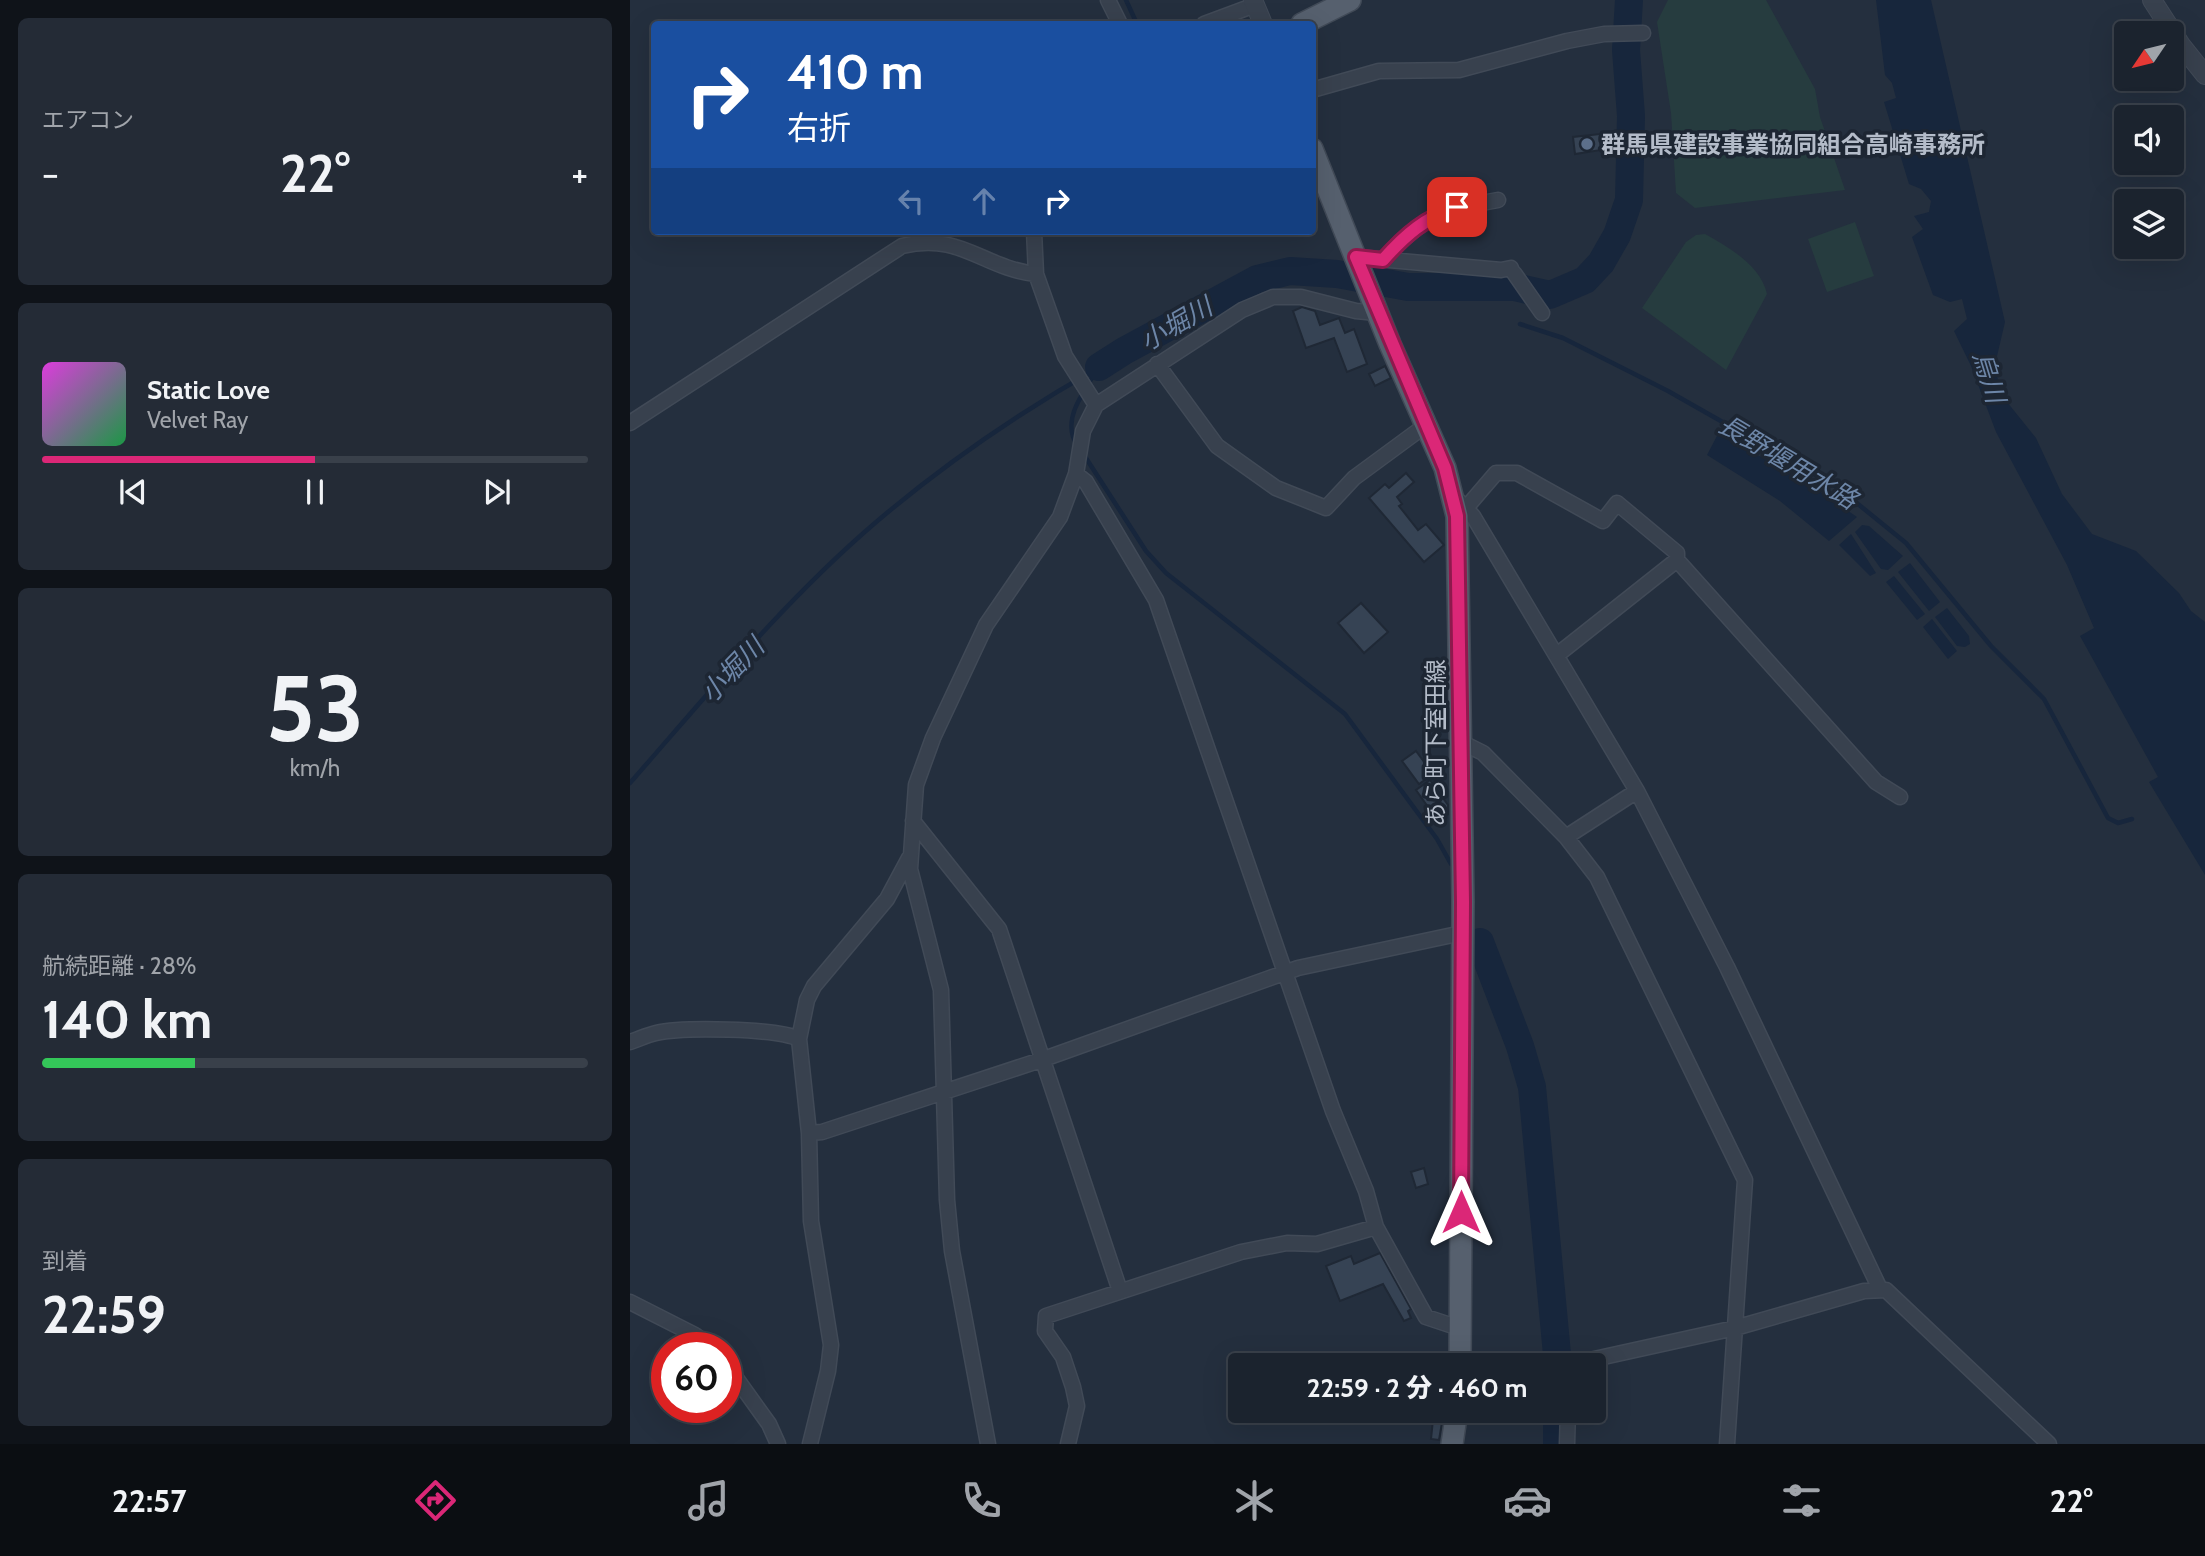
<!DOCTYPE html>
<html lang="ja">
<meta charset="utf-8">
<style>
body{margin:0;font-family:Cabin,"Noto Sans JP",sans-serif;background:#242b36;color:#f1f3f6;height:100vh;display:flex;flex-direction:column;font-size:26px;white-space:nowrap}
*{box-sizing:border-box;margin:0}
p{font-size:23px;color:#a0a4aa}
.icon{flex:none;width:38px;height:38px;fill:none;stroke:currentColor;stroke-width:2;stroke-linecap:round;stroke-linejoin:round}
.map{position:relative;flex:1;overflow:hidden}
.side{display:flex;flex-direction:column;gap:18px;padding:18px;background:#0f1319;width:630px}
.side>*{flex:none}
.banner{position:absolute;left:21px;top:21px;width:665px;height:214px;border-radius:7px;box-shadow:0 7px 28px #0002,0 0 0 2px #39404a;background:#1a4fa0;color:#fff;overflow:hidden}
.needle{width:46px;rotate:235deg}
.controls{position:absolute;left:1484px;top:21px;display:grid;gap:14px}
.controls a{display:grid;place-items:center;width:70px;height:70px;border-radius:7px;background:#1b232e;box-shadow:0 7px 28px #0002,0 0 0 2px #39404a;font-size:35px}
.speed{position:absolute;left:21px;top:1332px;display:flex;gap:14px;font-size:35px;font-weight:700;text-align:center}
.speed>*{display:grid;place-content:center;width:91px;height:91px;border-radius:50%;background:#1b232e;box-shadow:0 7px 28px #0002,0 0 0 2px #39404a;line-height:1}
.speed .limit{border:10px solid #d22;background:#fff;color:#111}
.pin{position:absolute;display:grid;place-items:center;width:60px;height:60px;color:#fff;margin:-30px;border-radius:14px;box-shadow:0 4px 10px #0006}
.me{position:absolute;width:77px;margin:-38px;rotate:0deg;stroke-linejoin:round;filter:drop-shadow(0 0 5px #0008)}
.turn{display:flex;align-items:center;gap:24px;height:147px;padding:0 21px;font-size:32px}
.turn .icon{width:91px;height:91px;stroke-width:2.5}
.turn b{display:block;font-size:49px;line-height:60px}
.lanes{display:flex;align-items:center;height:66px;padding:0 21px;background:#0003;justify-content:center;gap:35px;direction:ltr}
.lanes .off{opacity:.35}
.big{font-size:52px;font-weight:800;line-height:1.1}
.side .tile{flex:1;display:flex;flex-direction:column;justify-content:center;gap:10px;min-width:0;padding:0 24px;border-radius:10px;background:#242b36}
.side .dial{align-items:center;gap:0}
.dial b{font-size:91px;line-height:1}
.song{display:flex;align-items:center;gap:21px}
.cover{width:84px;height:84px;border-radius:10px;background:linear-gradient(135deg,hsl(300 70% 55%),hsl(140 70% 35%))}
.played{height:7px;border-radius:4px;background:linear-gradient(90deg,#db2777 50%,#39404a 50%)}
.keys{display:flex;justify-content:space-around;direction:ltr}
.heat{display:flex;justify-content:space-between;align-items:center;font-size:38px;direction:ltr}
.charge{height:10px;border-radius:5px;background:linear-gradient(90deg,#34c759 28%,#39404a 0)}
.trip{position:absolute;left:598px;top:1353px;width:378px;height:70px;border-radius:7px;background:#1b232e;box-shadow:0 7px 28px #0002,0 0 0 2px #39404a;font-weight:800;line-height:70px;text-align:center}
.menu{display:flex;height:112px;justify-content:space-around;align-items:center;background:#0b0e12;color:#a0a4aa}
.menu .icon{width:49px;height:49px}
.menu .on{color:#db2777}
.menu b{font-size:32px;color:#f1f3f6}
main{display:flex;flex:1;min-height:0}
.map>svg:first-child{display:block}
.green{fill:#263c3f}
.water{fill:#17263c}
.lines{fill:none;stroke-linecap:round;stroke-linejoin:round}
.stream{stroke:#17263c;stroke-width:4.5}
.river{stroke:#17263c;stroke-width:28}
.building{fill:#364354;stroke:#1f2835;stroke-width:2}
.minor-casing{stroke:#414a57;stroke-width:17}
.tertiary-casing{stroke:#414a57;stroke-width:20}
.primary-casing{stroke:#414a57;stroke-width:24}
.minor{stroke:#38414e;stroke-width:14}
.tertiary{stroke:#38414e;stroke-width:18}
.primary{stroke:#56606e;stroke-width:21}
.route-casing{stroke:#8e194d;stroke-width:18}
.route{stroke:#db2777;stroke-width:12}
.service-dot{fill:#5c6f8a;stroke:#1d2633;stroke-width:2.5}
.labels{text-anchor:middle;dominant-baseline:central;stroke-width:7;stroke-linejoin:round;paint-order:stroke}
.poi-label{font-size:24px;font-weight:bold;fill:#b4bcc9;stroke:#1d2633;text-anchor:start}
.street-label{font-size:24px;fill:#b4bcc9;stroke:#1d2633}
.water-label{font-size:26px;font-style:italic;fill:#6d86a8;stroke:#1d2633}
</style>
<main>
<section class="side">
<div class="tile"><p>エアコン</p>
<div class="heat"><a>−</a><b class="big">22°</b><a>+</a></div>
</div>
<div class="tile">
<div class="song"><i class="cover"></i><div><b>Static Love</b><p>Velvet Ray</p></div></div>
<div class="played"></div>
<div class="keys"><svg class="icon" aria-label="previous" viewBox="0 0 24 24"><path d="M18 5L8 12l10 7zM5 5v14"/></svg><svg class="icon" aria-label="pause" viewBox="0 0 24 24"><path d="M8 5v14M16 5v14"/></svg><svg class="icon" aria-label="next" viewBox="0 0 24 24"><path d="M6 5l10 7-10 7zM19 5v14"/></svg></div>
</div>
<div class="tile dial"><b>53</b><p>km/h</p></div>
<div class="tile"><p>航続距離 · 28%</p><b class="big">140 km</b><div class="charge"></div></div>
<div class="tile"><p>到着</p><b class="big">22:59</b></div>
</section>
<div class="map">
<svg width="1575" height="1444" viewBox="0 0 1575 1444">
<rect width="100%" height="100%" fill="#242f3e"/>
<path class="green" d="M 1038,0 L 1136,0 L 1185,89 L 1190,117 L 1215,190 L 1065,208 L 1046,193 L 1041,113 L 1027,22 Z
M 1225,222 L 1244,276 L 1197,292 L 1178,239 Z
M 1075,234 C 1099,247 1131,266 1137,294 L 1096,370 L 1012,308 L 1056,242 L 1066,235 Z"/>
<path class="water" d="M 1246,0 L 1301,0 L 1375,322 L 1364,369 L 1377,402 L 1406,438 L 1432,494 L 1462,534 L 1506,551 L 1549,593 L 1561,611 L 1575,622 L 1575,875 L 1519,782 L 1528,777 L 1450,636 L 1464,628 L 1437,565 L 1366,432 L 1341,366 L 1324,331 L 1337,319 L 1332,299 L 1320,302 L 1303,295 L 1282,237 L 1293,229 L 1284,216 L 1299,212 L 1301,201 L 1291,189 L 1279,184 L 1254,102 L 1266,98 L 1262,83 L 1255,75 Z
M 1088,434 L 1169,477 L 1227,517 L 1199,541 L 1150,501 L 1077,455 Z
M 1232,525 L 1239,526 L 1273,556 L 1258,570 L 1251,569 L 1225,532 Z
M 1221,534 L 1246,573 L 1240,576 L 1209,545 Z
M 1280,563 L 1310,602 L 1299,611 L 1268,572 Z
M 1264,576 L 1295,614 L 1287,620 L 1256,582 Z
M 1317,608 L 1339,636 L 1340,644 L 1335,647 L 1327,646 L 1305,617 Z
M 1302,619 L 1327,651 L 1318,659 L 1293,627 Z"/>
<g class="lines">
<path class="stream" d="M 496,0 L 507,24
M 890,324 L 933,338 L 1038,391 L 1207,487 L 1276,543 L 1361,646 L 1414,699 L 1478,818 L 1488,823 L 1502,819
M 458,384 L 469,367
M 447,445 C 436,428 443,408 454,392
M 454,455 L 516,551 L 536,573 L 715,714 L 807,839 L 821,864
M 0,783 C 78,694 155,600 245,523 C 313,465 390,412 468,368"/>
<path class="river" d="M 469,367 L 494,351 L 627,279 L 660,271 L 707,274 L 778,287 L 885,287 L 920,295 L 955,280 L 971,263 L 987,235 L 999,200 L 1001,116 L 996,50 L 999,0
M 850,942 L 890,1046 L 902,1087 L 928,1365
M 927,1444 L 927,1410"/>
</g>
<path class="building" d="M 970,134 L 971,150 L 945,154 L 943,137 Z
M 672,307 L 685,311 L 690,325 L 709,318 L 715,333 L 724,329 L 737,364 L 717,372 L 704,338 L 676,348 L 663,311 Z
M 755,366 L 761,378 L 745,386 L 739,374 Z
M 776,473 L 784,482 L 767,497 L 772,504 L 769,506 L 788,530 L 796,524 L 814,545 L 794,562 L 739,498 L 755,484 L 759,488 Z
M 731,603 L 758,632 L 734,653 L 708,623 Z
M 786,751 L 803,774 L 789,784 L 772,761 Z
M 800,780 L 818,805 L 818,814 L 808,821 L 786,790 Z
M 794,1168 L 798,1184 L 786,1188 L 781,1172 Z
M 750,1253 L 781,1309 L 778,1311 L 781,1318 L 774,1321 L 753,1284 L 710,1301 L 696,1266 L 721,1256 L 724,1264 Z
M 804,1410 L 814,1411 L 809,1440 L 801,1439 Z"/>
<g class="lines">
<defs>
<path id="minor" d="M 478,0 L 490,24
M 574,24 L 625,5
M 682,90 L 749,71 L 829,70 L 937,41 L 974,34 L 1013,33
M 404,231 L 406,274 L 435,356 L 466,405
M 726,257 L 871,270 L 881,268
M 753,260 C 792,216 812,210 868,200
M 884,273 L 912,313
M 527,364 L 587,446 L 646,488 L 696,508 L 724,478 L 796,425
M 0,423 L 272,246 C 332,232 352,268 406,274
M 446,474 L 456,482 L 526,600 L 703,1111 L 736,1191 L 746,1227 L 796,1317 L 820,1325 L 831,1323
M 824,496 L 843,516 L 1007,791 L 1097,967 L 1250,1289
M 836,508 L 866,473 L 887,473 L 973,521 L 987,503 L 1047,553 L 1047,560
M 927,655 L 1047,560 L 1246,782 L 1270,797
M 831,742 L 853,753 L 936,837 L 967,877 L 1115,1180 L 1097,1444
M 283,821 L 369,929 L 490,1291
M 936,837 L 1007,791
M 169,1039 L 177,1000 L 184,986 L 257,899 L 279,858
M 0,1042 C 9,1039 17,1035 26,1033 C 51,1027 147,1028 169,1039 L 179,1133 L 181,1221 L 201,1345 L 198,1371 L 180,1444
M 179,1133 L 192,1132 L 411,1060 L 668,968 L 832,933
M 0,1302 L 65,1335 L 82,1348
M 96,1364 L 139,1424 L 148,1444
M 937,1365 L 1105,1328 L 1234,1291 L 1256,1290 L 1419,1444
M 358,1444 L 322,1251 L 317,1200 L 311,990 L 280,869 L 286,785 L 303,738 L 356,625 L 430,517 L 446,474 L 453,431 L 466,405 L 612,310 L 643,297 L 671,297 L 726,311 L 747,313
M 438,1444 L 447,1406 L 443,1387 L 433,1357 L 415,1331 L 416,1316 L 611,1252 L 657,1243 L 687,1244 L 746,1227
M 937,1444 L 938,1410"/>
<path id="tertiary" d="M 623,0 L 633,24
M 1522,0 L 1551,45 L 1575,75"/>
<path id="primary" d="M 672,24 L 720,0
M 682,149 L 760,344 L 815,468 L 827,516 L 833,902 L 830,1365
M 822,1444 L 827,1410"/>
</defs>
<use href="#minor" class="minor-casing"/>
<use href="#tertiary" class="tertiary-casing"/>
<use href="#primary" class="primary-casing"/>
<use href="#minor" class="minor"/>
<use href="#tertiary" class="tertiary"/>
<use href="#primary" class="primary"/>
</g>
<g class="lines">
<defs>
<path id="route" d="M 827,207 C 795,218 776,234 753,260 L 726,257 L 815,468 L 827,516 L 833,902 L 831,1212"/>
</defs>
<use href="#route" class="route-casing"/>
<use href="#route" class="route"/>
</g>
<circle class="service-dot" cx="957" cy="144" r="7"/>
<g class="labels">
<g class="poi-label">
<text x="971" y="144">群馬県建設事業協同組合高崎事務所</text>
</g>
<g class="street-label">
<text transform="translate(805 743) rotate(-90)">あら町下室田線</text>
</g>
<g class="water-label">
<text transform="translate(546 324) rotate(-30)">小堀川</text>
<text transform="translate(1359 377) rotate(73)">烏川</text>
<text transform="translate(1158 462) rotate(31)">長野堰用水路</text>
<text transform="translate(102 670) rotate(-46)">小堀川</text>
</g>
</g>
</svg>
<div class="controls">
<a><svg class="needle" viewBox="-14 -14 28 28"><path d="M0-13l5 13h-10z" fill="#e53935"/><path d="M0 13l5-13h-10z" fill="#a0a4aa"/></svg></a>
<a><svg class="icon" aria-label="sound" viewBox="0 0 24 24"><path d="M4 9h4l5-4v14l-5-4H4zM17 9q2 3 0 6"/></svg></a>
<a><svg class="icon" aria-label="layers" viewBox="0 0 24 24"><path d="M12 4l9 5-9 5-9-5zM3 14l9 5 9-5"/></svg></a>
</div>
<div class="speed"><div class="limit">60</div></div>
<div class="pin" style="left:827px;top:207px;background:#d93025"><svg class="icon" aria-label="arrive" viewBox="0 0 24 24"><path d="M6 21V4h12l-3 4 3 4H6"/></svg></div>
<svg class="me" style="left:831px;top:1212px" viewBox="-20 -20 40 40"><path d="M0-17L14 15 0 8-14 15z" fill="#db2777" stroke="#fff" stroke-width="4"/></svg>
<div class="trip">22:59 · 2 分 · 460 m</div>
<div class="banner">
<div class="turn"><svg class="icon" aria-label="right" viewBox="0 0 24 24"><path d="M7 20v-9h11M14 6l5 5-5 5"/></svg><div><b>410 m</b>右折</div></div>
<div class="lanes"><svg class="icon off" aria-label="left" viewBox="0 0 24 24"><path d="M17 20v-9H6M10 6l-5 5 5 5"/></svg><svg class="icon off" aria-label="ahead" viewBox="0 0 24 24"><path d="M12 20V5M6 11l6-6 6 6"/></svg><svg class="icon" aria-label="right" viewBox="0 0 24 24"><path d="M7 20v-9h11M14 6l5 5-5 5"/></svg></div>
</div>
</div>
</main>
<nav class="menu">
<b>22:57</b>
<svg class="icon on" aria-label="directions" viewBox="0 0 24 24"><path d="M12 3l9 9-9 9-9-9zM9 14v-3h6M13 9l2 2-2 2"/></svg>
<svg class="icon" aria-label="music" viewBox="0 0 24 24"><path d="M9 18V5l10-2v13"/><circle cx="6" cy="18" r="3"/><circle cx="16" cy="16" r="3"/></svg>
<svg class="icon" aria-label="phone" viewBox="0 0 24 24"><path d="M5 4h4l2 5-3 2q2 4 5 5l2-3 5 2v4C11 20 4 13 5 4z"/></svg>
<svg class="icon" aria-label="climate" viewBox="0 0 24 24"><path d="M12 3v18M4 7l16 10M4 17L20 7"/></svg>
<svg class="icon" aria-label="car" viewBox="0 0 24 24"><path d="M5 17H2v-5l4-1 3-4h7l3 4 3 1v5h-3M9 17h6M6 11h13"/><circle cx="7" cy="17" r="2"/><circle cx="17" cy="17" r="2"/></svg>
<svg class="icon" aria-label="filters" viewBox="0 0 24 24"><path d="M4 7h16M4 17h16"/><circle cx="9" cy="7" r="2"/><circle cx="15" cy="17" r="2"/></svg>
<b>22°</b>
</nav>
